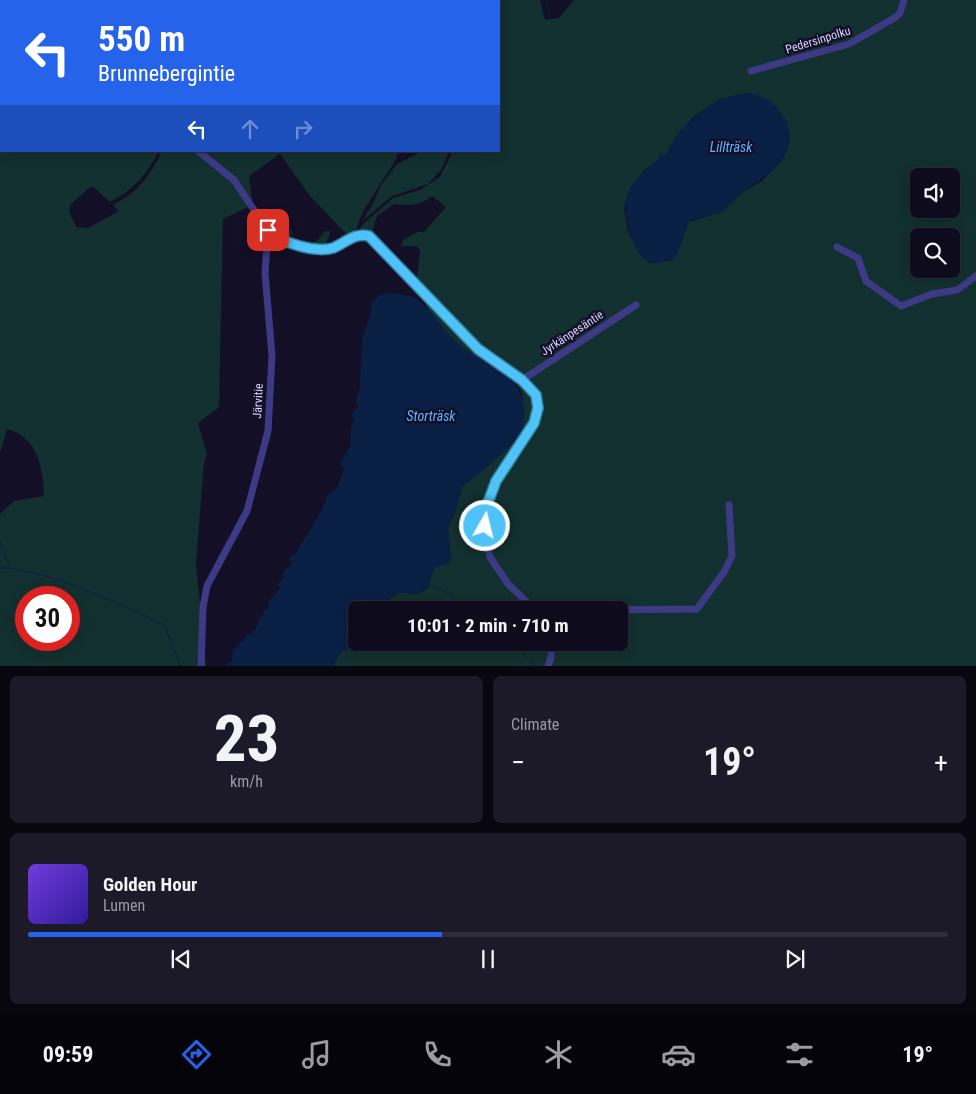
<!DOCTYPE html>
<meta charset="utf-8">
<style>
body{margin:0;font-family:"Roboto Condensed",sans-serif;background:#1c1929;color:#f1f3f6;height:100vh;display:flex;flex-direction:column;font-size:19px;white-space:nowrap}
*{box-sizing:border-box;margin:0}
p{font-size:16px;color:#9b9ba3}
.icon{flex:none;width:28px;height:28px;fill:none;stroke:currentColor;stroke-width:2;stroke-linecap:round;stroke-linejoin:round}
.map{position:relative;height:666px;overflow:hidden}
.drawer{display:flex;flex-direction:column;gap:10px;padding:10px;background:#08060f;flex:1}
.drawer>*{flex:none}
.banner{position:absolute;left:0px;top:0px;width:500px;height:152px;box-shadow:0 2px 12px #0003,0 0 0 1px #2e2b3b;background:#2563eb;color:#fff;overflow:hidden}
.fabs{position:absolute;left:910px;top:168px;display:grid;gap:10px}
.fabs a{display:grid;place-items:center;width:50px;height:50px;border-radius:8px;background:#0e0b1c;box-shadow:0 2px 12px #0003,0 0 0 1px #2e2b3b;font-size:25px}
.speed{position:absolute;left:15px;top:586px;display:flex;gap:10px;font-size:25px;font-weight:700;text-align:center}
.speed>*{display:grid;place-content:center;width:65px;height:65px;border-radius:50%;background:#0e0b1c;box-shadow:0 2px 12px #0003,0 0 0 1px #2e2b3b;line-height:1}
.speed .limit{border:8px solid #d22;background:#fff;color:#111}
.pin{position:absolute;display:grid;place-items:center;width:42px;height:42px;color:#fff;margin:-21px;border-radius:10px;box-shadow:0 2px 8px #0006}
.me{position:absolute;width:55px;margin:-28px;rotate:8deg;stroke-linejoin:round;filter:drop-shadow(0 0 4px #0008)}
.turn{display:flex;align-items:center;gap:18px;height:105px;padding:0 15px;font-size:22px}
.turn .icon{width:65px;height:65px;stroke-width:2.5}
.turn b{display:block;font-size:35px;line-height:42px}
.lanes{display:flex;align-items:center;height:48px;padding:0 15px;background:#0003;justify-content:center;gap:25px;direction:ltr}
.lanes .off{opacity:.35}
.big{font-size:38px;font-weight:700;line-height:1.1}
.drawer .tile{flex:1;display:flex;flex-direction:column;justify-content:center;gap:8px;min-width:0;padding:0 18px;border-radius:8px;background:#1c1929}
.drawer .dial{align-items:center;gap:0}
.dial b{font-size:65px;line-height:1}
.song{display:flex;align-items:center;gap:15px}
.cover{width:60px;height:60px;border-radius:8px;background:linear-gradient(135deg,hsl(260 70% 55%),hsl(250 70% 35%))}
.played{height:5px;border-radius:2px;background:linear-gradient(90deg,#2563eb 45%,#2e2b3b 45%)}
.keys{display:flex;justify-content:space-around;direction:ltr}
.heat{display:flex;justify-content:space-between;align-items:center;font-size:28px;direction:ltr}
.drawer .tiles{flex:1;display:grid;gap:10px;grid-template-columns:1fr 1fr}
.tile:last-child{grid-column:span 2}
.trip{position:absolute;left:348px;top:601px;width:280px;height:50px;border-radius:8px;background:#0e0b1c;box-shadow:0 2px 12px #0003,0 0 0 1px #2e2b3b;font-weight:700;line-height:50px;text-align:center}
.tabs{display:flex;height:80px;justify-content:space-around;align-items:center;background:#06040b;color:#9b9ba3}
.tabs .icon{width:35px;height:35px}
.tabs .active{color:#2563eb}
.tabs b{font-size:22px;color:#f1f3f6}
.map>svg:first-child{display:block}
.green{fill:#12302f;fill-rule:evenodd}
.water{fill:#0a1f44}
.lines{fill:none;stroke-linecap:round;stroke-linejoin:round}
.stream{stroke:#0a1f44;stroke-width:1}
.minor{stroke:#3d3a85;stroke-width:7}
.major{stroke:#c25bff;stroke-width:9}
.route-casing{stroke:#337fa1;stroke-width:12}
.route{stroke:#4fc3f7;stroke-width:9}
.labels{text-anchor:middle;dominant-baseline:central;stroke-width:5;stroke-linejoin:round;paint-order:stroke}
.street-label{font-size:12px;fill:#d9d4ff;stroke:#130f26}
.water-label{font-size:14px;font-style:italic;fill:#62b6ff;stroke:#130f26}
</style>
<div class="map">
<svg width="976" height="667" viewBox="0 0 976 667">
<rect width="100%" height="100%" fill="#130f26"/>
<path class="green" d="M 149,0 L 540,0 L 545,20 L 559,18 L 574,0 L 976,0 L 976,666 L 333,666 L 340,653 L 356,643 L 539,642 L 550,646 L 552,643 L 619,642 L 619,610 L 525,610 L 509,599 L 495,610 L 382,610 C 401,578 410,602 425,590 C 433,584 429,576 434,568 L 449,563 L 451,559 L 448,528 L 457,507 L 463,485 C 478,476 487,464 500,453 C 518,439 525,426 523,404 C 523,399 523,394 520,389 C 510,376 497,370 483,363 C 464,352 433,323 425,303 L 427,301 L 416,288 L 420,251 L 417,246 L 401,246 L 403,240 L 418,232 L 424,232 L 446,207 L 432,196 C 421,206 407,206 394,204 L 377,216 L 371,235 L 356,235 L 362,225 L 393,198 L 420,190 L 440,177 L 453,151 L 499,151 L 499,1 L 147,1 ZM 745,93 L 789,145 L 782,160 L 762,181 L 743,192 L 721,212 L 689,222 L 675,256 L 670,261 L 649,263 L 639,253 L 628,231 L 624,208 L 631,187 L 644,171 L 667,153 L 693,117 L 719,100 ZM 919,176 L 951,176 L 951,209 L 919,209 ZM 919,236 L 951,236 L 951,269 L 919,269 Z
M 0,89 L 1,151 L 159,151 C 148,173 132,191 110,202 L 94,187 L 90,187 L 71,204 L 69,211 L 76,227 L 88,228 L 119,211 L 113,205 C 136,194 151,175 162,151 L 197,151 L 229,177 L 250,206 L 223,219 L 219,407 L 198,423 L 207,454 L 204,463 L 196,563 L 206,666 L 0,666 L 0,514 L 14,501 L 44,496 C 43,468 38,437 7,429 L 0,453 ZM 26,598 L 69,598 L 69,640 L 26,640 Z
M 201,151 L 399,151 L 395,161 L 363,211 L 356,230 L 349,237 L 310,196 L 280,154 L 249,176 L 253,205 L 240,183 Z
M 423,151 L 449,152 L 441,170 L 428,184 L 392,196 L 362,221 L 373,204 L 381,185 L 397,164 Z
M 283,225 L 288,226 L 293,232 L 290,239 L 279,236 L 270,229 Z
M 329,230 L 330,234 L 326,242 L 331,244 L 324,247 L 305,245 L 317,241 L 324,232 Z"/>
<path class="water" d="M 745,93 C 763,94 776,103 785,119 C 803,152 768,176 744,191 C 736,196 731,206 722,211 C 712,217 698,216 689,222 C 687,228 678,253 675,257 C 671,262 666,260 661,262 C 637,273 619,212 628,193 C 634,178 646,170 659,160 L 659,155 L 667,153 C 676,129 698,113 719,100 C 726,96 737,96 745,93 Z
M 387,293 C 396,294 406,294 415,298 C 425,302 445,332 456,342 C 472,357 493,364 510,378 C 523,390 529,413 521,431 C 514,446 477,476 463,485 L 457,507 L 448,528 L 451,559 L 449,563 L 434,568 L 429,585 L 420,593 C 398,595 397,585 382,610 L 356,610 L 356,643 L 340,653 L 333,666 L 225,666 L 232,660 L 233,650 L 244,640 L 247,634 L 250,635 C 259,627 259,615 268,608 L 269,600 L 280,588 L 277,584 L 284,577 L 282,573 L 292,564 L 289,558 L 298,551 C 301,541 329,504 326,497 L 338,486 L 344,469 L 340,463 L 350,447 L 351,428 L 354,420 L 352,414 L 358,406 L 355,403 L 360,387 L 362,338 L 370,316 L 372,302 L 379,295 Z"/>
<g class="lines">
<path class="stream" d="M 13,0 L 14,1
M 546,0 L 550,17
M 0,542 L 10,567
M 0,568 C 44,567 121,606 164,624 L 181,667
M 429,585 L 451,594 L 461,610
M 500,642 L 520,651 L 537,667"/>
<path class="minor" d="M 89,0 L 89,1
M 58,1 L 64,0
M 751,71 L 849,44 L 896,17 L 900,13 L 904,0
M 0,86 L 1,86
M 198,151 L 234,180 L 268,231 L 281,239 L 318,250 L 334,247 L 360,235 L 371,238 L 478,349 L 522,380 L 536,395 L 538,408 L 534,423 L 496,481 L 491,494 L 486,508 L 485,536 L 490,557 L 508,584 L 535,610
M 837,247 L 858,258 L 866,281 L 901,306 L 932,294 L 957,290 L 976,276
M 522,380 L 636,305
M 596,610 L 697,609 L 724,572 L 732,556 L 729,505
M 201,667 L 203,607 L 207,586 L 247,511 L 268,431 L 272,356 L 265,273 L 268,231
M 548,667 L 551,657 L 552,642"/>
<path class="major" d="M 140,1 L 142,0
M 0,66 L 1,65"/>
</g>
<g class="lines">
<defs>
<path id="route" d="M 268,230 C 280,243 316,253 333,248 C 345,243 355,232 369,236 L 478,349 L 522,380 L 536,395 L 538,408 L 534,423 L 496,481 L 486,508 L 485,526"/>
</defs>
<use href="#route" class="route-casing"/>
<use href="#route" class="route"/>
</g>
<g class="labels">
<g class="street-label">
<text transform="translate(818 40) rotate(-17)">Pedersinpolku</text>
<text transform="translate(572 333) rotate(-33)">Jyrkänpesäntie</text>
<text transform="translate(258 401) rotate(-87)">Järvitie</text>
</g>
<g class="water-label">
<text x="731" y="147">Lillträsk</text>
<text x="431" y="416">Storträsk</text>
</g>
</g>
</svg>
<div class="fabs">
<a><svg class="icon" aria-label="sound" viewBox="0 0 24 24"><path d="M4 9h4l5-4v14l-5-4H4zM17 9q2 3 0 6"/></svg></a>
<a><svg class="icon" aria-label="search" viewBox="0 0 24 24"><circle cx="10" cy="10" r="6"/><path d="M15 15l6 6"/></svg></a>
</div>
<div class="speed"><div class="limit">30</div></div>
<div class="pin" style="left:268px;top:230px;background:#d93025"><svg class="icon" aria-label="arrive" viewBox="0 0 24 24"><path d="M6 21V4h12l-3 4 3 4H6"/></svg></div>
<svg class="me" style="left:485px;top:526px" viewBox="-20 -20 40 40"><circle r="17" fill="#4fc3f7" stroke="#fff" stroke-width="3"/><path d="M0-11L8 9 0 5-8 9z" fill="#fff"/></svg>
<div class="trip">10:01 · 2 min · 710 m</div>
<div class="banner">
<div class="turn"><svg class="icon" aria-label="left" viewBox="0 0 24 24"><path d="M17 20v-9H6M10 6l-5 5 5 5"/></svg><div><b>550 m</b>Brunnebergintie</div></div>
<div class="lanes"><svg class="icon" aria-label="left" viewBox="0 0 24 24"><path d="M17 20v-9H6M10 6l-5 5 5 5"/></svg><svg class="icon off" aria-label="ahead" viewBox="0 0 24 24"><path d="M12 20V5M6 11l6-6 6 6"/></svg><svg class="icon off" aria-label="right" viewBox="0 0 24 24"><path d="M7 20v-9h11M14 6l5 5-5 5"/></svg></div>
</div>
</div>
<section class="drawer">
<div class="tiles">
<div class="tile dial"><b>23</b><p>km/h</p></div>
<div class="tile"><p>Climate</p>
<div class="heat"><a>−</a><b class="big">19°</b><a>+</a></div>
</div>
<div class="tile">
<div class="song"><i class="cover"></i><div><b>Golden Hour</b><p>Lumen</p></div></div>
<div class="played"></div>
<div class="keys"><svg class="icon" aria-label="previous" viewBox="0 0 24 24"><path d="M18 5L8 12l10 7zM5 5v14"/></svg><svg class="icon" aria-label="pause" viewBox="0 0 24 24"><path d="M8 5v14M16 5v14"/></svg><svg class="icon" aria-label="next" viewBox="0 0 24 24"><path d="M6 5l10 7-10 7zM19 5v14"/></svg></div>
</div>
</div>
</section>
<nav class="tabs">
<b>09:59</b>
<svg class="icon active" aria-label="directions" viewBox="0 0 24 24"><path d="M12 3l9 9-9 9-9-9zM9 14v-3h6M13 9l2 2-2 2"/></svg>
<svg class="icon" aria-label="music" viewBox="0 0 24 24"><path d="M9 18V5l10-2v13"/><circle cx="6" cy="18" r="3"/><circle cx="16" cy="16" r="3"/></svg>
<svg class="icon" aria-label="phone" viewBox="0 0 24 24"><path d="M5 4h4l2 5-3 2q2 4 5 5l2-3 5 2v4C11 20 4 13 5 4z"/></svg>
<svg class="icon" aria-label="climate" viewBox="0 0 24 24"><path d="M12 3v18M4 7l16 10M4 17L20 7"/></svg>
<svg class="icon" aria-label="car" viewBox="0 0 24 24"><path d="M5 17H2v-5l4-1 3-4h7l3 4 3 1v5h-3M9 17h6M6 11h13"/><circle cx="7" cy="17" r="2"/><circle cx="17" cy="17" r="2"/></svg>
<svg class="icon" aria-label="filters" viewBox="0 0 24 24"><path d="M4 7h16M4 17h16"/><circle cx="9" cy="7" r="2"/><circle cx="15" cy="17" r="2"/></svg>
<b>19°</b>
</nav>
